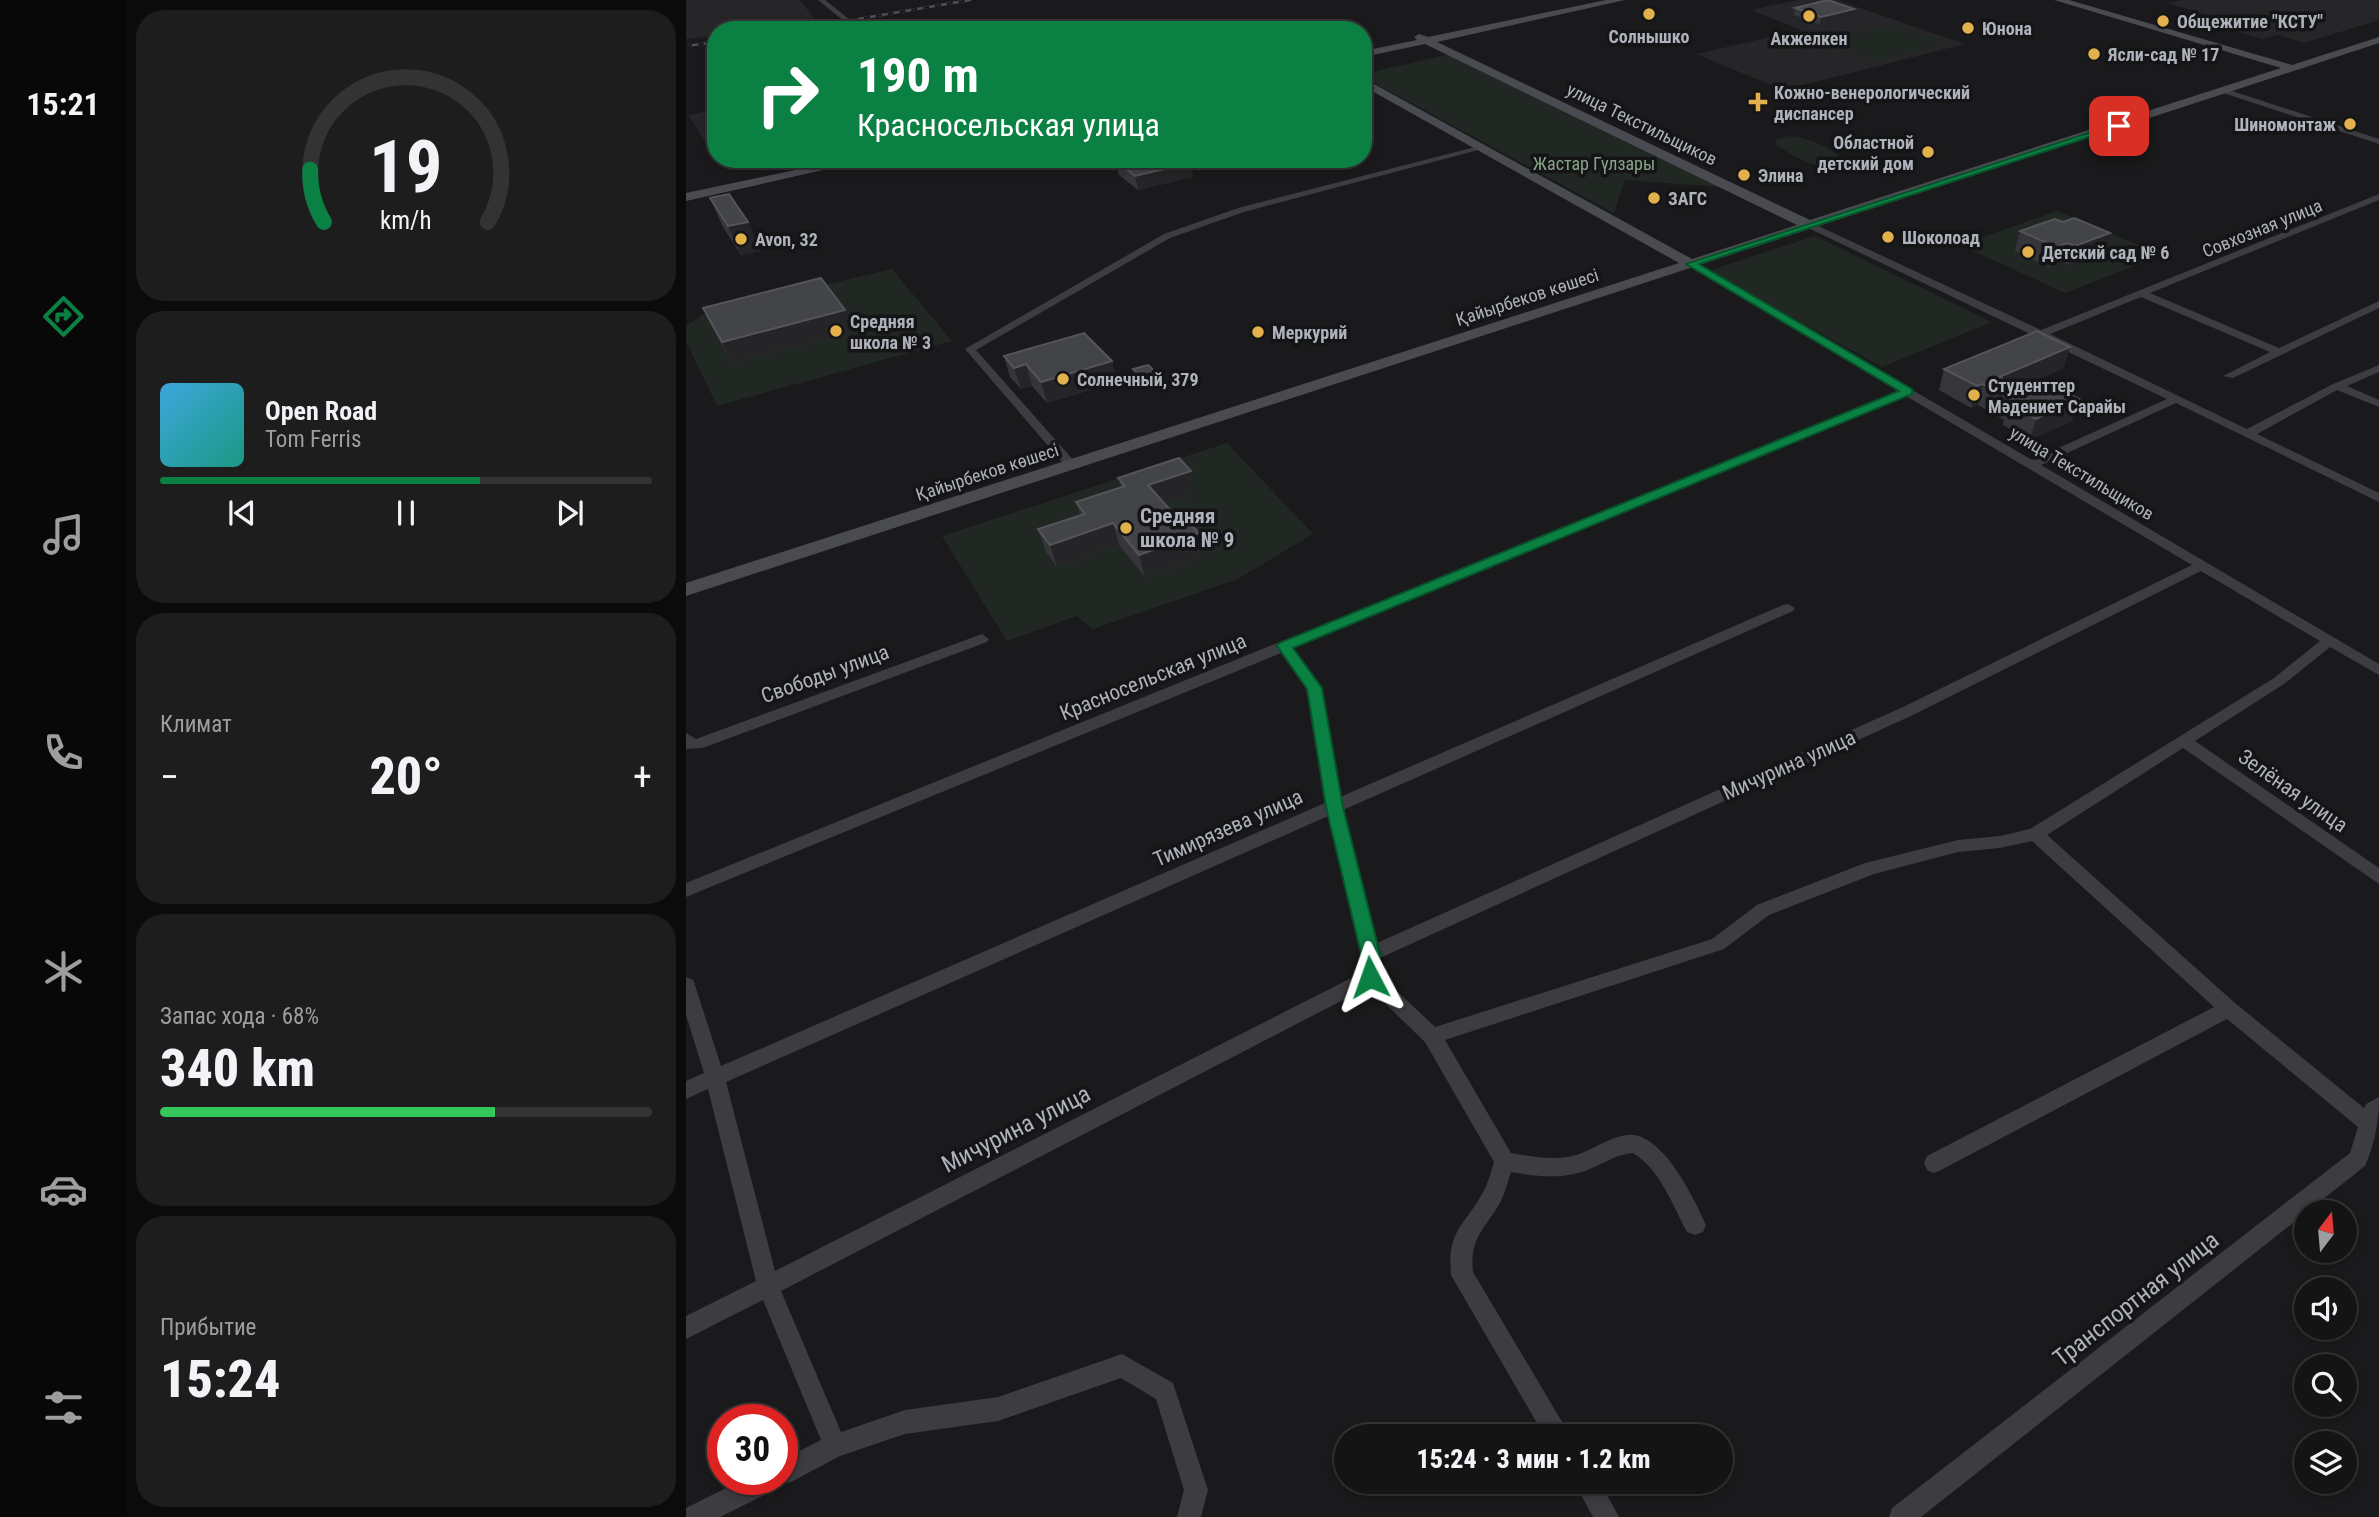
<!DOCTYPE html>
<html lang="ru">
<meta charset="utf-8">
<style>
body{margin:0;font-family:"Roboto Condensed",sans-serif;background:#1d1d1e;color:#f1f3f6;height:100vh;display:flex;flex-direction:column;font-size:26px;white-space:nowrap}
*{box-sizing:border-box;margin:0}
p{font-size:23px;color:#9d9ea0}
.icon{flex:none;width:38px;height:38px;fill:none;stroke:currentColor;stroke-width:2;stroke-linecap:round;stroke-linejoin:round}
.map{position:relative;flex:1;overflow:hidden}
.sheet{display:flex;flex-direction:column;gap:10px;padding:10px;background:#0b0b0c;width:560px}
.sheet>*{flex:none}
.banner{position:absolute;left:21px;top:21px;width:665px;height:147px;border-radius:28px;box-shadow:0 4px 10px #0003,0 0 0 2px #333334;background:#0b8043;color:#fff;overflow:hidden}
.needle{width:46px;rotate:16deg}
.fabs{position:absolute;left:1608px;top:1200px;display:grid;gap:14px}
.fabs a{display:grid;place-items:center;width:63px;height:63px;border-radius:50%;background:#141415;box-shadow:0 4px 10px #0003,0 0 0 2px #333334;font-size:35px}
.speed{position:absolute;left:21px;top:1404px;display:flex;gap:14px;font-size:35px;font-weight:700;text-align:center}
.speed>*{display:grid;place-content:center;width:91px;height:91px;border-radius:50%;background:#141415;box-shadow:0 4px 10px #0003,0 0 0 2px #333334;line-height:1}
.speed .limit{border:10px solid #d22;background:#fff;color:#111}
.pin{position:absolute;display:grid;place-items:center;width:60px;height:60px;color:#fff;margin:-30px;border-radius:14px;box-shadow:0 4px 10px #0006}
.me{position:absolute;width:77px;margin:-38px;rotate:356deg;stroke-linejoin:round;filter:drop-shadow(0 0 5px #0008)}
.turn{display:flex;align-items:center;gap:24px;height:147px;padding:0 35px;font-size:32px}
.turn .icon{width:91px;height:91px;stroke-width:2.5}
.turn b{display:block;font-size:49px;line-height:60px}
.big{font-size:52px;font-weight:800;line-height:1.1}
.sheet .widget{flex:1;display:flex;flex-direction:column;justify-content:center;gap:10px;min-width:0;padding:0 24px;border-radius:28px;background:#1d1d1e}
.sheet .dial{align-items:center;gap:0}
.dial svg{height:182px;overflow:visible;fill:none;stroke:#333334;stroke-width:7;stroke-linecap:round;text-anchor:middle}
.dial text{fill:#f1f3f6;stroke:none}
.song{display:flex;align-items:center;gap:21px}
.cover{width:84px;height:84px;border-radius:10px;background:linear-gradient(135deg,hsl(200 70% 55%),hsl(170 70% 35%))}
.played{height:7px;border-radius:4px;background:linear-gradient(90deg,#0b8043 65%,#333334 65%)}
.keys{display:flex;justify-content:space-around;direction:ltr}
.heat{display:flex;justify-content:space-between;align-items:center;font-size:38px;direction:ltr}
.charge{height:10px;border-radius:5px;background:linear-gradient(90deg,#34c759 68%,#333334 0)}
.trip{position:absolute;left:648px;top:1424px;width:399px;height:70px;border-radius:35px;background:#141415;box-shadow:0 4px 10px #0003,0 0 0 2px #333334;font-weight:800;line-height:70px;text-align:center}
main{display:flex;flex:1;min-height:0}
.dock{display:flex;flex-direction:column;width:126px;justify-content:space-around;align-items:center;background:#080808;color:#9d9ea0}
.dock .icon{width:49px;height:49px}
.dock .selected{color:#0b8043}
.dock b{font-size:32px;color:#f1f3f6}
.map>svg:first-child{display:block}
.built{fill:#262629}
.green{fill:#212722}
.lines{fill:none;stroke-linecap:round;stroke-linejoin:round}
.street{fill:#3c3c41;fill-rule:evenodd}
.secondary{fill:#4a4b51;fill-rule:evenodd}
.rail-casing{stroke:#4f5056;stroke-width:2.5}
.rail{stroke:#151517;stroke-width:2;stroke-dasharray:6;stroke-linecap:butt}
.wall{fill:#36363a}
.shaded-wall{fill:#252528}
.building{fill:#434448;stroke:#54555a;stroke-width:2}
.route{fill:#0b8043;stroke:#07532c;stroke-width:2}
.poi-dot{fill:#e3b14c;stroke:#151517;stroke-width:2.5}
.labels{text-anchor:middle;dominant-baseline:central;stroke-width:7;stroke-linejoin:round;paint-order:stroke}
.far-poi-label{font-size:18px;font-weight:bold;fill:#aeb2bb;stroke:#151517;text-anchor:start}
.far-street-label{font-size:18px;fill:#aeb2bb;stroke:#151517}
.far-park-label{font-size:18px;fill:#87a489;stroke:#151517}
.poi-label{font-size:21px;font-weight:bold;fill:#aeb2bb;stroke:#151517;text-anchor:start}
.street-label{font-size:21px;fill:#aeb2bb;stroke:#151517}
.near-street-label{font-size:24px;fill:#aeb2bb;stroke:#151517}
</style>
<main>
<nav class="dock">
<b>15:21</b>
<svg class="icon selected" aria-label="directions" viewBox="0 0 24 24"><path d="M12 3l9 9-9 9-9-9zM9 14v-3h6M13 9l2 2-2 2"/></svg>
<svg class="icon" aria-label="music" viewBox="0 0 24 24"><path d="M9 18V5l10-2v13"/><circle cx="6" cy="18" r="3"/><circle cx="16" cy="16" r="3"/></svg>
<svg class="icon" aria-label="phone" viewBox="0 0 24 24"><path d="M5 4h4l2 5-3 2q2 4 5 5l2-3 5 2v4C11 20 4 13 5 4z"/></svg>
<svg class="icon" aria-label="climate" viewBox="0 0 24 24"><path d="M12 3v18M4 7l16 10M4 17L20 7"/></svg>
<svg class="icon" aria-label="car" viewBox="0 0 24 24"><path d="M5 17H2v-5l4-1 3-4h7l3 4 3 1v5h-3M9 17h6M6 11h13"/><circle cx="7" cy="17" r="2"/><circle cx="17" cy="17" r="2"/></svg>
<svg class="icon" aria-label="filters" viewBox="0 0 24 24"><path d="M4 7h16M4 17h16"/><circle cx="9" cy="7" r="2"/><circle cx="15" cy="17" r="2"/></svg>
</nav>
<section class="sheet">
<div class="widget dial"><svg viewBox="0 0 100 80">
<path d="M14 69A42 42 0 1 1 86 69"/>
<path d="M14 69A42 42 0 0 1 8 46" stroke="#0b8043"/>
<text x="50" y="56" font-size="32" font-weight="700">19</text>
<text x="50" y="72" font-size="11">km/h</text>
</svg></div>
<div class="widget">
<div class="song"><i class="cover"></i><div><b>Open Road</b><p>Tom Ferris</p></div></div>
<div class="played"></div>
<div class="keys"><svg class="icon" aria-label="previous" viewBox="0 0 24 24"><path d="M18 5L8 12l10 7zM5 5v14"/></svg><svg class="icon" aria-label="pause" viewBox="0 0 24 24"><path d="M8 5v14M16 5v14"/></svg><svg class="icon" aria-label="next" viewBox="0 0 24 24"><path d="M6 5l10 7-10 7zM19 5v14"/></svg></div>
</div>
<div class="widget"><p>Климат</p>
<div class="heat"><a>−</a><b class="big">20°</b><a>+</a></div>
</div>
<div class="widget"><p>Запас хода · 68%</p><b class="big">340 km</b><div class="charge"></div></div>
<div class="widget"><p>Прибытие</p><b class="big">15:24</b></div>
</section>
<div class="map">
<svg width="1693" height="1517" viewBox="0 0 1693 1517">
<rect width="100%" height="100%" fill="#1a1a1c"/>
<path class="built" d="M 4,0 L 114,0 L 130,21 L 74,30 L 30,30 L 30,36 L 0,39 L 0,1 Z
M 1112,0 L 1151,0 L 1279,44 L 1097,90 L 1010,54 L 1115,30 L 1065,10 Z
M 1495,0 L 1690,0 L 1693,1 L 1693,20 L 1618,43 L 1592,35 L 1577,39 L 1514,21 L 1527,17 L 1482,3 Z
M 30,109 L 30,144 L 22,146 L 2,115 Z"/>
<path class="green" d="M 1205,25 L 1254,39 L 1259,44 L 1195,60 L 1180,58 L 1142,42 L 1146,38 Z
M 764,54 L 1035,187 L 939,180 L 928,213 L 677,77 L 677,74 Z
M 1103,136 C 1119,137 1148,147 1157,161 C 1137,175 1106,156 1089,144 L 1091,139 Z
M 1371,211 L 1477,255 L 1379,293 L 1274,245 Z
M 1129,236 L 1306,322 L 1196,367 L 1022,271 Z
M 206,269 L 266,341 L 31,406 L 0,341 L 0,326 L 20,313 Z
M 541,443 L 627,534 L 552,579 L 407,629 L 390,616 L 321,641 L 256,536 Z"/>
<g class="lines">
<path class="street" d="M 132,0 L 139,0 L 177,30 L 169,30 Z
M 1540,89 L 1693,139 L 1693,144 L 1537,93 Z
M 793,146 L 800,148 L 558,212 L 484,238 L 290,350 L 389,462 L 389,468 L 381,468 L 279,349 L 478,234 L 552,208 Z
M 1693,194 L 1693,200 L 1464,293 L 1593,348 L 1693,301 L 1693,308 L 1547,378 L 1537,376 L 1584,352 L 1455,297 L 1364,334 L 1561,429 L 1647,384 L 1693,365 L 1693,372 L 1661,386 L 1693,400 L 1693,407 L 1651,390 L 1571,434 L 1693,493 L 1693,502 L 1490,403 L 1355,465 L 1693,664 L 1693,675 L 1644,647 L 1598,684 L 1509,741 L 1693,868 L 1693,884 L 1497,748 L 1361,835 L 1549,1003 L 1678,1108 L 1680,1104 L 1693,1097 C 1693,1121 1689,1143 1679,1166 L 1235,1517 L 1203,1517 L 1206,1508 L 1664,1153 L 1672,1127 L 1541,1019 L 1255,1170 L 1248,1173 L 1241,1170 L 1238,1163 L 1241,1156 L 1528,1007 L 1346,841 L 1314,848 L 1272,852 L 1188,874 L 1083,915 L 1038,949 L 759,1040 L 825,1153 C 847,1157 874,1162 896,1153 C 910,1147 925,1137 941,1135 C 976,1131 1008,1198 1020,1225 L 1017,1232 L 1009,1235 L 1001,1232 C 987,1206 974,1169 947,1153 C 932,1154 920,1162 906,1168 C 880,1180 853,1177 825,1172 C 821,1184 818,1197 811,1208 C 795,1233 784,1240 787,1272 L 885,1437 L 859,1437 L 765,1275 C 761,1230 777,1228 796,1194 C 802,1184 805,1172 808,1162 L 739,1042 L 682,987 L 95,1291 L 155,1432 L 219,1410 L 312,1397 L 436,1354 L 487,1383 L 522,1490 L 515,1517 L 491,1517 L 498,1490 L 470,1399 L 435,1378 L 312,1421 L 219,1434 L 154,1456 L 105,1482 L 94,1484 L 93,1488 L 34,1517 L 0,1517 L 0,1508 L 58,1479 L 96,1479 L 96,1460 L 135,1440 L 77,1300 L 0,1339 L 0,1316 L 70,1281 L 22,1089 L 0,1099 L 0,1081 L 18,1073 L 0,1015 L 0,977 L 7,980 L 9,985 L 35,1066 L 639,803 L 621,689 L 595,653 L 0,897 L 0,883 L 1212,391 L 1002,266 L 1002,262 L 1008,262 L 1346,460 L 1481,399 L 1120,227 L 1120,223 L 1126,223 L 1355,330 ZM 1220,396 L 1506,565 L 1217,707 L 691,943 L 657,810 L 1107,611 L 1109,608 L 1102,604 L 1097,605 L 654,797 L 635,688 L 607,648 ZM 1515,571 L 1634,641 L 1588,678 L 1344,829 L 1314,836 L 1272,840 L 1179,863 L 1071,905 L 1026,939 L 749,1027 L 693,974 L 694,958 L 1227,715 ZM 642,816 L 676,954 L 675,973 L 89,1271 L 40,1082 Z
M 296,634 L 303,639 L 301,642 L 17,748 L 0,749 L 0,733 L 10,739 Z
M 888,1482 L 914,1482 L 933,1517 L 907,1517 Z"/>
<path class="secondary" d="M 920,0 L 939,0 L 751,42 L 1124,220 L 1595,68 L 1368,0 L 1383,0 L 1606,65 L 1693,37 L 1693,43 L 0,596 L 0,583 L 993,263 L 677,86 L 677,78 L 1006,259 L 1111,225 L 739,44 L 677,57 L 677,51 L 731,40 L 728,37 L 733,34 L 742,37 Z
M 161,159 L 186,159 L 0,201 L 0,193 Z"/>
<defs>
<path id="rail" d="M 107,30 L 284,0
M 0,46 L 30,42"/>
</defs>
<use href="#rail" class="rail-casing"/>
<use href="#rail" class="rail"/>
</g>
<path class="wall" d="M 1109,8 L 1168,9 L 1167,17 L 1134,25 L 1108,15 Z
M 430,161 L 504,163 L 507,177 L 452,190 L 433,175 Z
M 24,198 L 62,222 L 74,251 L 55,255 L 37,227 Z
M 1369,219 L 1418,252 L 1383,265 L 1376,262 L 1364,267 L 1329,251 L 1334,231 Z
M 17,308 L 159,310 L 167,331 L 46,363 L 27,328 Z
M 318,356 L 426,361 L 431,382 L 361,403 L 346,386 L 335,389 L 324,377 Z
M 1378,368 L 1333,387 L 1346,394 L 1393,399 L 1386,421 L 1344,440 L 1317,425 L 1318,420 L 1292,405 L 1285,408 L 1253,390 L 1258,369 Z
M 447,369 L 477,379 L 478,384 L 462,389 L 448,374 Z
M 432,478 L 510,493 L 478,504 L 517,556 L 459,577 L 433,545 L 371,567 L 360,552 L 352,529 L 394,515 L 390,502 L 435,487 Z"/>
<path class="shaded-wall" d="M 1168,9 L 1167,17 L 1134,25 L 1135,17 Z
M 504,163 L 507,177 L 452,190 L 449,176 Z
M 62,222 L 74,251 L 55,255 L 42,226 Z
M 1424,233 L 1418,252 L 1383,265 L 1389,246 Z
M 1382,243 L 1376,262 L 1364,267 L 1370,247 Z
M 159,310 L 167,331 L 46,363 L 36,342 Z
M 1384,347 L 1378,368 L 1317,394 L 1313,377 Z
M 426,361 L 431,382 L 361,403 L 355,382 Z
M 340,364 L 346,386 L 335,389 L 328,368 Z
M 477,379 L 478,384 L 462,389 L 461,384 Z
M 1297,384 L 1292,405 L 1285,408 L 1291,386 Z
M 1393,399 L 1386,421 L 1344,440 L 1350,419 Z
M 505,471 L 510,493 L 468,507 L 462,485 Z
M 427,523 L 433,545 L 371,567 L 364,545 Z
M 513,533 L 517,556 L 459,577 L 453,555 Z"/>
<path class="building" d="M 1142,0 L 1168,9 L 1135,17 L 1109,8 Z
M 438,159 L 499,159 L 504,163 L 449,176 L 430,161 Z
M 43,194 L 62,222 L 42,226 L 24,198 Z
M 1388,218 L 1424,233 L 1389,246 L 1382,243 L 1370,247 L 1334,231 L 1369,219 L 1377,222 Z
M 135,278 L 159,310 L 36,342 L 17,308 Z
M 1351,331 L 1384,347 L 1313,377 L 1346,394 L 1366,385 L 1393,399 L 1350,419 L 1323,404 L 1330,401 L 1297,384 L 1291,386 L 1258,369 Z
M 398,333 L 426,361 L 355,382 L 340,364 L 328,368 L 318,356 Z
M 462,365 L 477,379 L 461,384 L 447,369 Z
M 493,458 L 505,471 L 462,485 L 486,512 L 492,510 L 513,533 L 453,555 L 427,523 L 364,545 L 352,529 L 399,514 L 390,502 L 439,486 L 432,478 Z"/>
<path class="route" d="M 1430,124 L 1437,126 L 1013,264 L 1226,389 L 1226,394 L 607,648 L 636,688 L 657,807 L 694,954 L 690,982 L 684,985 L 677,982 L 674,977 L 675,954 L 640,807 L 621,689 L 591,646 L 593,643 L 1213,391 L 1000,264 Z"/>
<g class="poi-dot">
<circle cx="963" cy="14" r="7"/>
<circle cx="1123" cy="16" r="7"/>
<circle cx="1477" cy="21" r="7"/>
<circle cx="1282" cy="28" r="7"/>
<circle cx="1408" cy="54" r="7"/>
<path d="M1068.5 91.5h7v7h7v7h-7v7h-7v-7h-7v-7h7z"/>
<circle cx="1664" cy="124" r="7"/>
<circle cx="1242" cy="152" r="7"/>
<circle cx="1058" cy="175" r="7"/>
<circle cx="968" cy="198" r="7"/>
<circle cx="1202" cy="237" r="7"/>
<circle cx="55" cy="239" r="7"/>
<circle cx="1342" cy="252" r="7"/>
<circle cx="150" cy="331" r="7"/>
<circle cx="572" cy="332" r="7"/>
<circle cx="377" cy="379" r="7"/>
<circle cx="1288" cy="395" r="7"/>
<circle cx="440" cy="528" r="7"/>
</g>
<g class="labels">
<g class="far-poi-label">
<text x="1491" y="21">Общежитие "КСТУ"</text>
<text x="1296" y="28">Юнона</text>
<text x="963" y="36" text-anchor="middle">Солнышко</text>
<text x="1123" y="38" text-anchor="middle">Акжелкен</text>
<text x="1422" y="54">Ясли-сад № 17</text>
<text x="1088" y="92">Кожно-венерологический<tspan x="1088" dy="21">диспансер</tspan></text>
<text x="1650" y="124" text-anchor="end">Шиномонтаж</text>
<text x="1228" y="142" text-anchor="end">Областной<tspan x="1228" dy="21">детский дом</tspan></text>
<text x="1072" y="175">Элина</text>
<text x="982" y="198">ЗАГС</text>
<text x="1216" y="237">Шоколоад</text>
<text x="69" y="239">Avon, 32</text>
<text x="1356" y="252">Детский сад № 6</text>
<text x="164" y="321">Средняя<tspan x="164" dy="21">школа № 3</tspan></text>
<text x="586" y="332">Меркурий</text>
<text x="391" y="379">Солнечный, 379</text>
<text x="1302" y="385">Студенттер<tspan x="1302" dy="21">Мәдениет Сарайы</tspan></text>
</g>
<g class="far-street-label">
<text transform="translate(956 124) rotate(26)">улица Текстильщиков</text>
<text transform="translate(1576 228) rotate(-22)">Совхозная улица</text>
<text transform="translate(841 297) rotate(-18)">Қайырбеков көшесі</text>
<text transform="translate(301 472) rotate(-18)">Қайырбеков көшесі</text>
<text transform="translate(1396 473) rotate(31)">улица Текстильщиков</text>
</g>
<g class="far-park-label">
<text x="908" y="163">Жастар Гүлзары</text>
</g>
<g class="poi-label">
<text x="454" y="516">Средняя<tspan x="454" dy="24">школа № 9</tspan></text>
</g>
<g class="street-label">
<text transform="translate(139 674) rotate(-20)">Свободы улица</text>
<text transform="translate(467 677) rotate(-22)">Красносельская улица</text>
<text transform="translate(1103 765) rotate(-24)">Мичурина улица</text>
<text transform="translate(1607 791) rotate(35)">Зелёная улица</text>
<text transform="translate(542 828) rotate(-24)">Тимирязева улица</text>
</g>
<g class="near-street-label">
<text transform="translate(330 1129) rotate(-27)">Мичурина улица</text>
<text transform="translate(1450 1299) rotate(-38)">Транспортная улица</text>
</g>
</g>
</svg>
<div class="fabs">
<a><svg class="needle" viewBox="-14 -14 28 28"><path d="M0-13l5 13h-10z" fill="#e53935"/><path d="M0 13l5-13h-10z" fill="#9d9ea0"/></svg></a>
<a><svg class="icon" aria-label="sound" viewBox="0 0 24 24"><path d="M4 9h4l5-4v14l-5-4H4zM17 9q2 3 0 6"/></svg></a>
<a><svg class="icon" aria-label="search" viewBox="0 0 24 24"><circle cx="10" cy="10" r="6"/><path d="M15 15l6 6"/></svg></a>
<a><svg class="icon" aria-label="layers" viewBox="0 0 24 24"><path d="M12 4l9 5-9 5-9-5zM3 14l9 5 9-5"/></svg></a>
</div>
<div class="speed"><div class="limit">30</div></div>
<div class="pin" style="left:1433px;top:126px;background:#d93025"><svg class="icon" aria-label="arrive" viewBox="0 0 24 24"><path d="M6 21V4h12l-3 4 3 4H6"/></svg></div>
<svg class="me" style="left:684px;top:977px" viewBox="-20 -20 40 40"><path d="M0-17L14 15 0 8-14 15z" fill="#0b8043" stroke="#fff" stroke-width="4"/></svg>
<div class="trip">15:24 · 3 мин · 1.2 km</div>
<div class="banner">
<div class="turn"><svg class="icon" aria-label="right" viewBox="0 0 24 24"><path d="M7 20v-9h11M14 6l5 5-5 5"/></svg><div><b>190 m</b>Красносельская улица</div></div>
</div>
</div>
</main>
